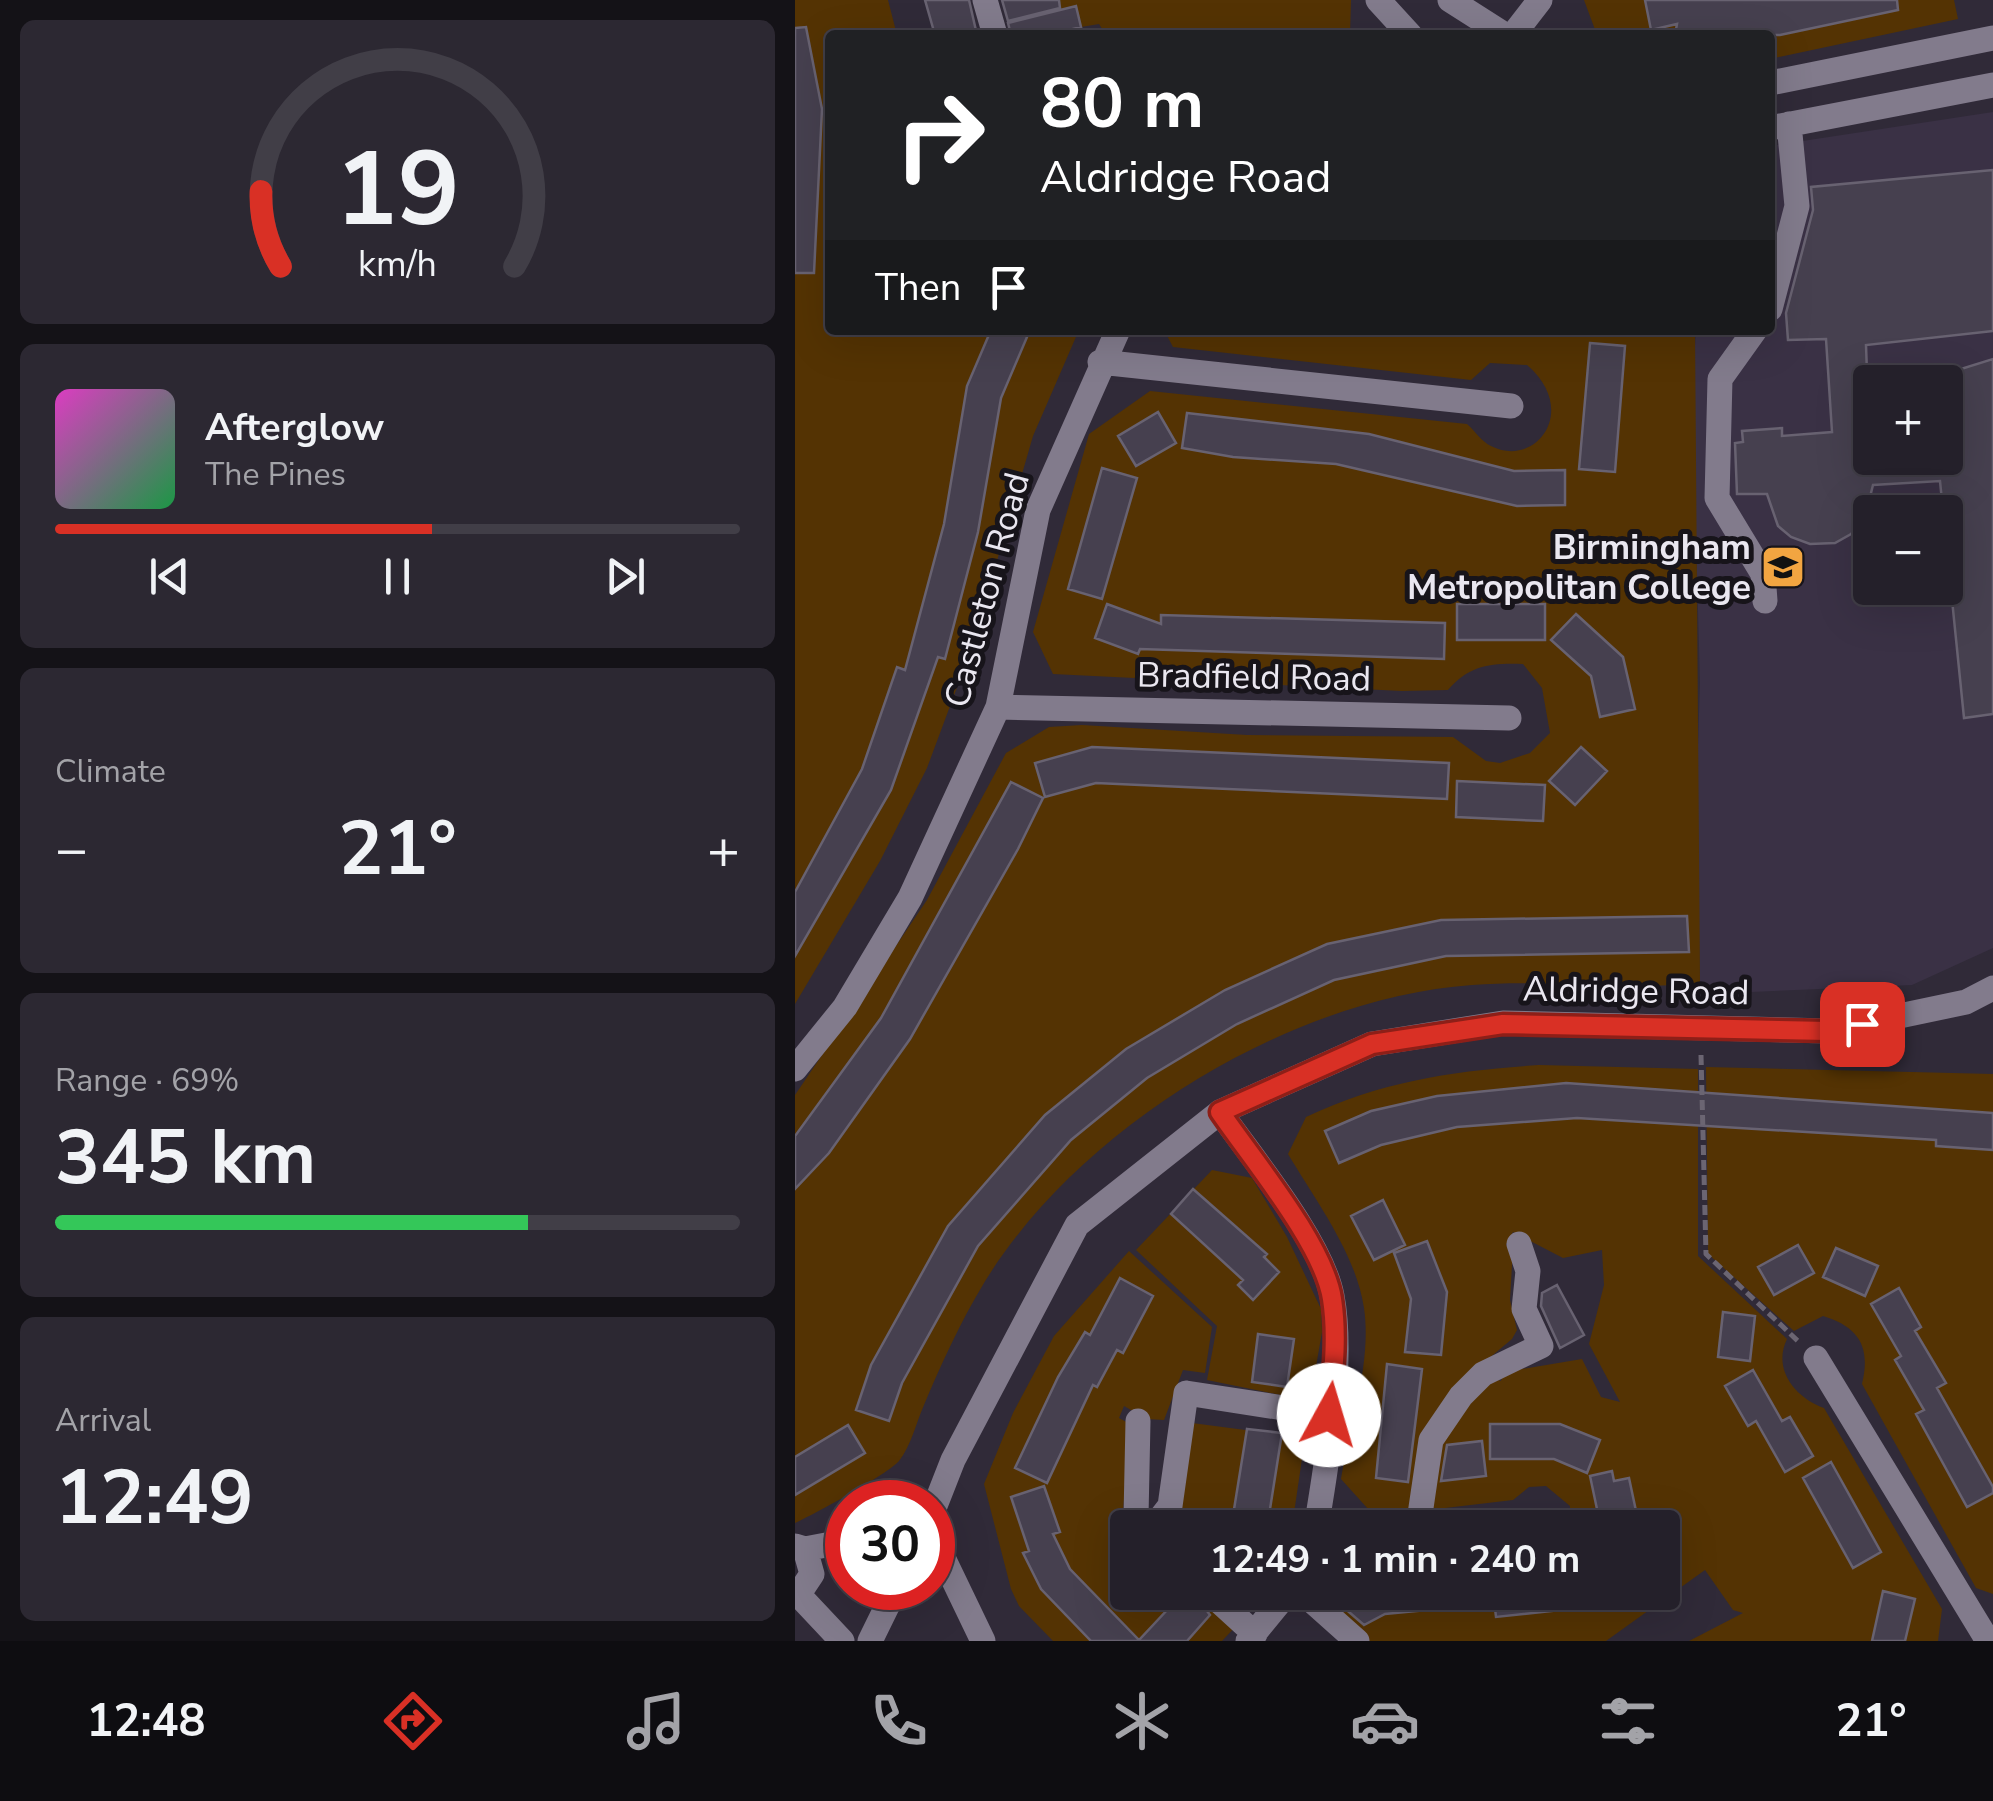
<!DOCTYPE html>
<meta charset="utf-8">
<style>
body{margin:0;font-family:"Nunito Sans",sans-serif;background:#2c2832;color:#f1f3f6;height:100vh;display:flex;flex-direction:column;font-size:38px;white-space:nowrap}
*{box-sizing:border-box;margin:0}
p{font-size:32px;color:#a3a3a8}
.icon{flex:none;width:55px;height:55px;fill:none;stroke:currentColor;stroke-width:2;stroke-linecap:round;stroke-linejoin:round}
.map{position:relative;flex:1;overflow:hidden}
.details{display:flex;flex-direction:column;gap:20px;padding:20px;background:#141217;width:795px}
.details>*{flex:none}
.banner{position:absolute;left:30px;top:30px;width:950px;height:305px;border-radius:10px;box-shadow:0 10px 40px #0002,0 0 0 2px #413e47;background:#202124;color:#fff;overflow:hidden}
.fabs{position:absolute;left:1058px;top:365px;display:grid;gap:20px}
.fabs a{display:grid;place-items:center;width:110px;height:110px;border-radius:10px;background:#24202a;box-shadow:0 10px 40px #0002,0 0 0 2px #413e47;font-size:50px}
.speed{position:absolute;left:30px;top:1480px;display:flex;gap:20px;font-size:50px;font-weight:700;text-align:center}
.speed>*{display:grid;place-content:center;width:130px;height:130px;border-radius:50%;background:#24202a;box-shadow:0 10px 40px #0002,0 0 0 2px #413e47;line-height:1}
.speed .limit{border:15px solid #d22;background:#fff;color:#111}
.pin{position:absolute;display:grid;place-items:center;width:85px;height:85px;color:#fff;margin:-42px;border-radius:20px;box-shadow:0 5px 15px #0006}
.me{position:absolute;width:110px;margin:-55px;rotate:6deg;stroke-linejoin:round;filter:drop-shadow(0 0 8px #0008)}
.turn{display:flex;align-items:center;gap:35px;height:210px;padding:0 50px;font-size:45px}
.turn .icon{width:130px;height:130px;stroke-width:2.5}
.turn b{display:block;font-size:70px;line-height:85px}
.then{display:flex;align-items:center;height:95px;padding:0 50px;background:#0003;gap:20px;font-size:38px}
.big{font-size:75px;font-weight:700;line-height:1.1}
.details .widget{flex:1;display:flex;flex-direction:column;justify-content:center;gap:15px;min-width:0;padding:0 35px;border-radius:15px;background:#2c2832}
.details .dial{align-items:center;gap:0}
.dial svg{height:260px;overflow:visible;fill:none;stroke:#413e47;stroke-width:7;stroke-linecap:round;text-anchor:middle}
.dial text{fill:#f1f3f6;stroke:none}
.song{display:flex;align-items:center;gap:30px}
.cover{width:120px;height:120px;border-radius:15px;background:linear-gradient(135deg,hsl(310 70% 55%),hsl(140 70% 35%))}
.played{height:10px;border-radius:5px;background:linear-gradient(90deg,#d93025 55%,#413e47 55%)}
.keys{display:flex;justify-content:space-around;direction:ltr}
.heat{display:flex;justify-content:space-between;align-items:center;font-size:55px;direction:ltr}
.charge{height:15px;border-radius:8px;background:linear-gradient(90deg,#34c759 69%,#413e47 0)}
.trip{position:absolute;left:315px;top:1510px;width:570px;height:100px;border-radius:10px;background:#24202a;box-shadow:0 10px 40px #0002,0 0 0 2px #413e47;font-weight:700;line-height:100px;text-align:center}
.dock{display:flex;height:160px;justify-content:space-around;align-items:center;background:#0e0d11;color:#a3a3a8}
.dock .icon{width:70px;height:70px}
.dock .on{color:#d93025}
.dock b{font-size:45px;color:#f1f3f6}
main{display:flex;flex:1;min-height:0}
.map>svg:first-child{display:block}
.built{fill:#3a3145;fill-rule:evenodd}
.green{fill:#543303}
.building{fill:#46404f;stroke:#686271;stroke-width:2.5}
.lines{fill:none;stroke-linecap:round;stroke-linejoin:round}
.path{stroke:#6b6572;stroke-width:5;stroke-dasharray:10 5;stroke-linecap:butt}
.minor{stroke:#827b8c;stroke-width:25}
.route-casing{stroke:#8d1f18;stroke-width:25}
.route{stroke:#d93025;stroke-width:18}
.labels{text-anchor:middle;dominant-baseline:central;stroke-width:10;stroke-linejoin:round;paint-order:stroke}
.poi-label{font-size:35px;font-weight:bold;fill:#eae7f0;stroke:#17141a;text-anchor:end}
.street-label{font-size:35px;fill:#eae7f0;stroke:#17141a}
</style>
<main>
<section class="details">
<div class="widget dial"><svg viewBox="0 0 100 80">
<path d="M14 69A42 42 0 1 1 86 69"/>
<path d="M14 69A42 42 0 0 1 8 46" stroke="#d93025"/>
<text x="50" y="56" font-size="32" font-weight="700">19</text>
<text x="50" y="72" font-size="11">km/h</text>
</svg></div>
<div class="widget">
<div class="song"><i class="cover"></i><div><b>Afterglow</b><p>The Pines</p></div></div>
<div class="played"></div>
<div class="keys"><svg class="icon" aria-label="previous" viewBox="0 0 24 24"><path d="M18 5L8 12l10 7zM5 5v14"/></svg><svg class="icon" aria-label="pause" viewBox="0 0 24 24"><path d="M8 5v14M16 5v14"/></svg><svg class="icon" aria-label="next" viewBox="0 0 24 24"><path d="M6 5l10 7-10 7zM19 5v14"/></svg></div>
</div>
<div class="widget"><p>Climate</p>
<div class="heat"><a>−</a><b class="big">21°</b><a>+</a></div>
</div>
<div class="widget"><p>Range · 69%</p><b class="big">345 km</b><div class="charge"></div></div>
<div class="widget"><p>Arrival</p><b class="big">12:49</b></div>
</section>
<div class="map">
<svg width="1198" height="1641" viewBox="0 0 1198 1641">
<rect width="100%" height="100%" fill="#302a38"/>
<path class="built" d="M 1198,112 L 1198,948 L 1117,985 L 932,993 L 905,983 L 901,807 L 905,683 L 897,389 L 901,330 L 975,330 L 975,146 ZM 1075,382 L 1150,382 L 1150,458 L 1075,458 ZM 1075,512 L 1150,512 L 1150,588 L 1075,588 Z"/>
<path class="green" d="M 0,0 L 93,0 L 102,35 L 35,35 L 35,330 L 284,330 L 238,436 L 177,647 L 132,768 L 85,861 L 0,1004 Z
M 234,0 L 556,0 L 555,35 L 311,35 L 304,24 L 286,27 L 281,6 L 239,16 Z
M 789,0 L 1159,0 L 1163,19 L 975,59 L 975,35 L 802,35 Z
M 369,330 L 900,330 L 905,983 C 828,991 754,979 677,985 C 495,998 284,1127 189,1283 C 166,1321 146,1364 129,1405 C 121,1423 116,1446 104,1461 C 93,1474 18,1515 0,1523 L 0,1095 L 132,900 L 211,753 L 254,727 L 287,725 L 452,735 L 658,737 L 691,761 L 705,763 L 735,753 L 755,733 L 747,688 L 728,664 C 695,663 675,665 653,690 L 607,691 L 258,674 L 238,632 L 294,434 L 355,391 L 672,424 C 680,431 687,442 696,446 C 741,469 785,410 732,365 L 695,363 L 676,380 L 378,347 Z
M 744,1065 L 903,1069 L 903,1256 L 992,1339 C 977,1370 1001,1398 1029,1408 L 1147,1609 L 1143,1641 L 894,1641 L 948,1613 L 938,1610 L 910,1570 L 811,1641 L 571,1641 L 523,1597 L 525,1593 L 868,1592 L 868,1528 L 775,1527 L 775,1506 L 751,1486 L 734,1487 L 718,1500 L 633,1510 L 637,1448 L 679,1387 L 687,1390 L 693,1376 L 706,1381 L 709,1372 L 787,1359 L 806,1397 L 825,1402 L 794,1344 L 809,1285 L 807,1250 L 768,1258 L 718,1232 L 711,1245 L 718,1247 L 715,1300 L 722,1330 L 717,1339 L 674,1375 L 630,1434 L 616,1512 L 574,1510 L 546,1479 C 555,1426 577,1362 569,1308 C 561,1254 521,1201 493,1154 L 511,1117 C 590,1080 659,1071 744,1065 Z
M 911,1067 L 1198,1074 L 1198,1594 L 1181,1588 L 1067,1384 C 1076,1347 1064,1327 1028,1316 L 999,1331 L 913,1254 Z
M 417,1170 L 457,1178 L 492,1237 L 526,1309 L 527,1332 L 515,1401 L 412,1380 L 422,1326 L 341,1250 Z
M 334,1251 L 417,1327 L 410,1373 L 388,1370 L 369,1420 L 352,1419 L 329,1406 L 324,1418 L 335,1424 L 328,1511 L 331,1523 L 344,1527 L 332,1528 L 332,1592 L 407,1593 L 442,1625 L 427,1641 L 258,1641 L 224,1606 L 216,1589 L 189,1484 L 218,1413 L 259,1336 Z
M 397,1423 L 510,1438 L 497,1527 L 368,1528 Z"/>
<path class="building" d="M 130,0 L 174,0 L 182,35 L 140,35 Z
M 207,0 L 264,0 L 265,8 L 213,21 Z
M 850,0 L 1102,0 L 1103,10 L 985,35 L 880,35 L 882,24 L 856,30 Z
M 281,6 L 286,27 L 254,35 L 216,35 L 213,23 Z
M 11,27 L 27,109 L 19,273 L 0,273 L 0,28 Z
M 1198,170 L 1198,331 L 1071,345 L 1075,458 L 1150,458 L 1150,374 L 1198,359 L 1198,714 L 1169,718 L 1145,481 L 1078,485 L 1070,517 L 1056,534 L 1040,543 L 1015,544 L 996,537 L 983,526 L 972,494 L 942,494 L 940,443 L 948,442 L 947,431 L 987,428 L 987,436 L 1037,432 L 1031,339 L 993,340 L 991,313 L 1018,210 L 1016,187 Z
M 196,330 L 235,330 L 206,398 L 183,532 L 150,659 L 143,657 L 96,790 L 0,956 L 0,892 L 67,769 L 102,667 L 110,670 L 149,524 L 172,386 Z
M 795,343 L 830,346 L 820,472 L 784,469 Z
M 363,412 L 381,443 L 341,466 L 323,436 Z
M 392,413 L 574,434 L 719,471 L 770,470 L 770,505 L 722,506 L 541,464 L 438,457 L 387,448 Z
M 307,468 L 342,478 L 307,599 L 273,589 Z
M 312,604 L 366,624 L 366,615 L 650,623 L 649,659 L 345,649 L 343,654 L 300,638 Z
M 662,604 L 750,604 L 750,640 L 662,640 Z
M 781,614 L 828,657 L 840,709 L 805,717 L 796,676 L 756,640 Z
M 297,747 L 654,763 L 652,799 L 301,783 L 250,797 L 240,763 Z
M 786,747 L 812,771 L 780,805 L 754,781 Z
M 662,781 L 750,785 L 748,821 L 661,817 Z
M 216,782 L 248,798 L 223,849 L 115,1039 L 34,1153 L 0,1189 L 0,1136 L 86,1018 Z
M 892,916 L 894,952 L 651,956 L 539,980 L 442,1024 L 352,1078 L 276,1140 L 183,1246 L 107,1383 L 94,1421 L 61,1410 L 76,1365 L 153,1226 L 250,1115 L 331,1049 L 430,990 L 532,944 L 646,920 Z
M 771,1083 L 1198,1113 L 1198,1150 L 1141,1146 L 1141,1140 L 782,1118 L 662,1127 L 586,1145 L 544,1163 L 530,1131 L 576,1111 L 642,1096 Z
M 398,1189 L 472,1254 L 469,1257 L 484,1272 L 458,1300 L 443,1285 L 448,1280 L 376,1214 Z
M 588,1200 L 610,1245 L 579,1260 L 556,1216 Z
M 632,1241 L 652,1292 L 646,1355 L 610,1352 L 616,1299 L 599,1253 Z
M 1003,1245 L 1019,1273 L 979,1295 L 963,1267 Z
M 1041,1248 L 1083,1266 L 1070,1296 L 1028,1277 Z
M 325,1278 L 358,1296 L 328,1353 L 322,1350 L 302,1387 L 298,1385 L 252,1483 L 220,1468 L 263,1377 L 290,1332 L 295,1335 Z
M 762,1285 L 789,1335 L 765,1348 L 746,1306 L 747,1293 Z
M 1104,1288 L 1126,1327 L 1120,1331 L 1151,1383 L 1142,1388 L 1198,1487 L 1198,1493 L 1172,1507 L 1121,1414 L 1129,1410 L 1100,1360 L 1106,1356 L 1076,1304 Z
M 928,1312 L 960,1316 L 955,1361 L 923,1357 Z
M 463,1334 L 499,1339 L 492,1387 L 457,1382 Z
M 592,1364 L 627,1369 L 613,1482 L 581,1478 Z
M 958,1370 L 987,1421 L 995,1417 L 1018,1456 L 990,1472 L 961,1421 L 953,1426 L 930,1386 Z
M 695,1424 L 765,1424 L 805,1440 L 792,1473 L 759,1459 L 695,1459 Z
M 53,1425 L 70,1453 L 0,1495 L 0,1457 Z
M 452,1429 L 487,1433 L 472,1528 L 436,1528 Z
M 687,1441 L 691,1476 L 646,1481 L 652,1445 Z
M 1036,1462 L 1086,1552 L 1058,1568 L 1008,1478 Z
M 817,1471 L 819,1481 L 834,1478 L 844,1525 L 806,1528 L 795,1476 Z
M 249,1486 L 265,1532 L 258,1534 L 275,1569 L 344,1640 L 389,1592 L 398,1592 L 415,1615 L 392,1641 L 296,1641 L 246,1589 L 228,1553 L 234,1551 L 216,1497 Z
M 1088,1591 L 1120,1599 L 1110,1641 L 1077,1641 Z
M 558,1592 L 652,1592 L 652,1608 L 590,1614 L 569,1625 L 547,1606 Z
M 698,1592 L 784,1592 L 785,1608 L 701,1617 Z"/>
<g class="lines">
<path class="path" d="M 906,1055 L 911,1254 L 1005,1343"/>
<path class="minor" d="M 190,0 L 200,35
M 583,0 L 615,35
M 655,0 L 710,35
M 718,35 L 745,0
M 975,83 L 1198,38
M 975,128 L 1198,85
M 975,309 L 1002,206 L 994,124
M 960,330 L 925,379 L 922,498 L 968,574 L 970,601
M 305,362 L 716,406
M 203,707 L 714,718
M 0,1069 L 50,1007 L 115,898 L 203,707 L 243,510 L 323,330
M 425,1112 C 458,1159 527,1242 537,1296 C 549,1360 532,1463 521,1528
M 1021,1358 L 1193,1641
M 343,1421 L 341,1517 L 348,1528
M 138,1511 L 158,1460 L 282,1225 L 425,1112 L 577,1044 L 708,1023 L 1033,1031 L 1171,1002 L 1198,988
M 522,1526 L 572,1528
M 358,1528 L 375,1506 L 391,1393 L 534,1415
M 623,1528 L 636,1440 L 666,1396 L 688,1374 L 746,1346 L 729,1309 L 733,1271 L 724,1244
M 661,1528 L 745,1522
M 138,1537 L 188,1641
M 0,1546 L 10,1549 L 52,1541
M 0,1591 L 47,1641
M 5,1592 L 17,1574 L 10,1549
M 414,1592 L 460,1634
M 507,1592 L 562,1641
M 75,1641 L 101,1588
M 453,1641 L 493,1592"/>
</g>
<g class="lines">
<defs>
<path id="route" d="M 534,1415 C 538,1375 543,1338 537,1299 C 529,1245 457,1159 425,1112 L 577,1044 L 708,1024 L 1033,1031 L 1067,1024"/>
</defs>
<use href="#route" class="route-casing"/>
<use href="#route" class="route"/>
</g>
<defs>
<symbol id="university-square" viewBox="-11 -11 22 22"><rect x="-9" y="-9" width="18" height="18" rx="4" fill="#f2a541" stroke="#17141a"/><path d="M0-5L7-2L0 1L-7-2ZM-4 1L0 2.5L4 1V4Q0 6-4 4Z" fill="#111"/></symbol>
</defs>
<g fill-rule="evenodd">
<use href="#university-square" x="963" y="542" width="50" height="50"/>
</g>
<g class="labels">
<g class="poi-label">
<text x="956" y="547">Birmingham<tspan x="956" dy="40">Metropolitan College</tspan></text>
</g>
<g class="street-label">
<text transform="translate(192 590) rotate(-75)">Castleton Road</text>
<text transform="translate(459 677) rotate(1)">Bradfield Road</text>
<text transform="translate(841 991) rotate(1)">Aldridge Road</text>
</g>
</g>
</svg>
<div class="fabs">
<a>+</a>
<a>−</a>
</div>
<div class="speed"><div class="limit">30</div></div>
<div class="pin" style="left:1067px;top:1024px;background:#d93025"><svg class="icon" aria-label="arrive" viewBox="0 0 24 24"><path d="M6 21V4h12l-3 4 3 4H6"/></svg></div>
<svg class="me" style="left:534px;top:1415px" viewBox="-20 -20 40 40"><circle r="19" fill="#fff"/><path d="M0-13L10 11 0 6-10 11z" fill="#d93025"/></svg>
<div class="trip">12:49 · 1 min · 240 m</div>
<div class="banner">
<div class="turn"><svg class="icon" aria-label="right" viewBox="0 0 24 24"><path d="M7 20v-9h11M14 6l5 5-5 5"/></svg><div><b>80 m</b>Aldridge Road</div></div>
<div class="then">Then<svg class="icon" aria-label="arrive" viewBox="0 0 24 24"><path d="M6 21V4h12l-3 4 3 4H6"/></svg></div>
</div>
</div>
</main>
<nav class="dock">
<b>12:48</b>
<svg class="icon on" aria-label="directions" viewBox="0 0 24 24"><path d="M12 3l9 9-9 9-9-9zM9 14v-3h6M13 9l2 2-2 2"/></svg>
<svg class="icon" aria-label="music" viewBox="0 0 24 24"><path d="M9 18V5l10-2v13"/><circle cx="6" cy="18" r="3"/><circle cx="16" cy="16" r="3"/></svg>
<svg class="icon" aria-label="phone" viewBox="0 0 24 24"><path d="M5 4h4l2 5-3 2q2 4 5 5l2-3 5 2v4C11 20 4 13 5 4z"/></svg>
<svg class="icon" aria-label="climate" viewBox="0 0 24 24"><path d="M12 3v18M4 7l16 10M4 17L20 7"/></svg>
<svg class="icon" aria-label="car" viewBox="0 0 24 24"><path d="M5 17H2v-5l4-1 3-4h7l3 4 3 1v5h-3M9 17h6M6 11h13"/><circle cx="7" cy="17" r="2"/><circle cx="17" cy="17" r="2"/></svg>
<svg class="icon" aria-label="filters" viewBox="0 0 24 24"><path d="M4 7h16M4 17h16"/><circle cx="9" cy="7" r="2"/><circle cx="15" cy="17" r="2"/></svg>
<b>21°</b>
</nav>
